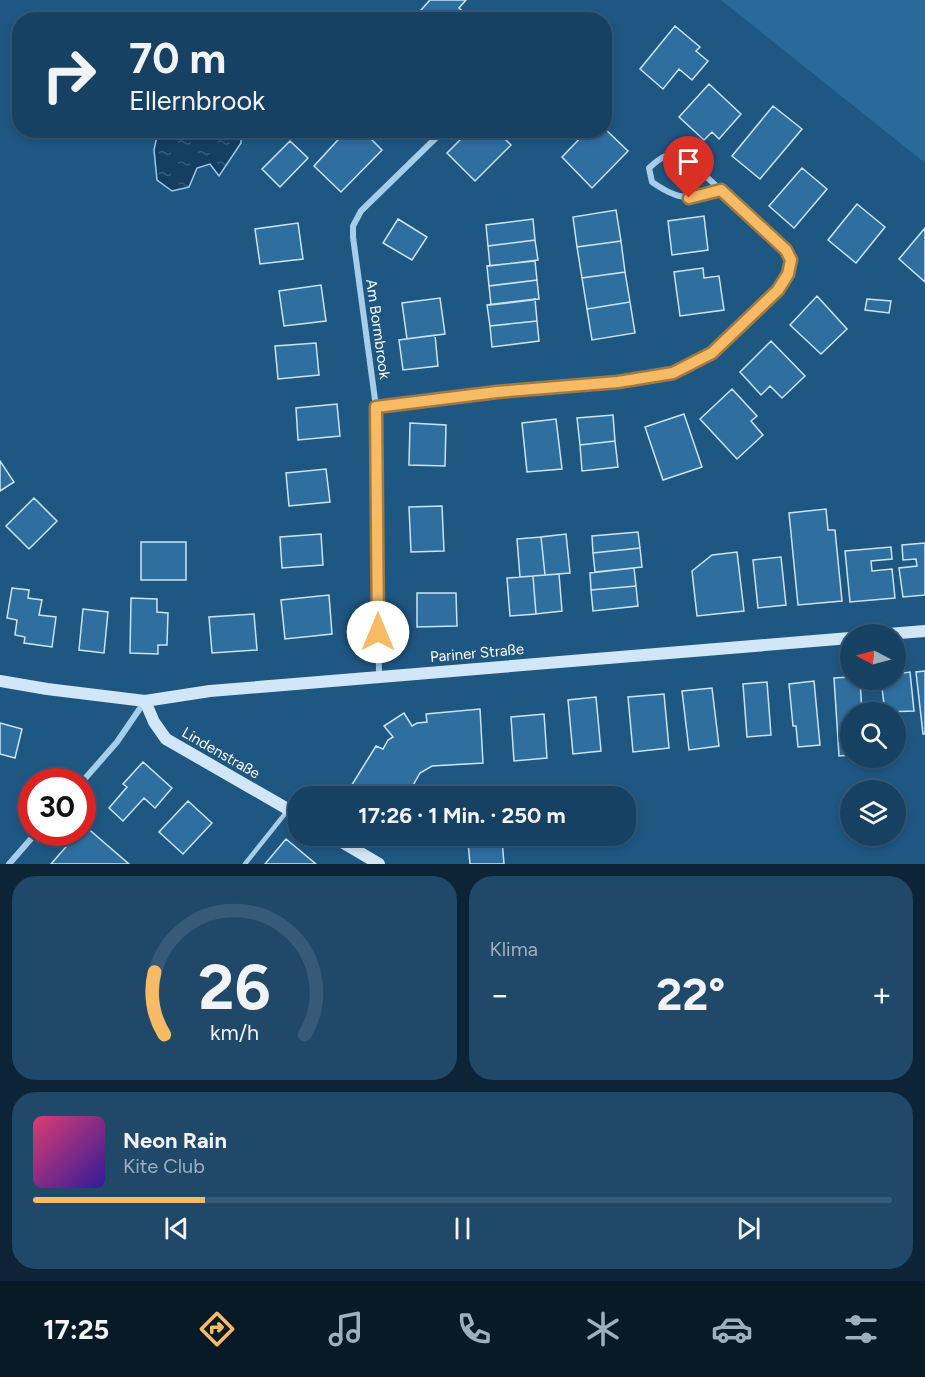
<!DOCTYPE html>
<html lang="de">
<meta charset="utf-8">
<style>
body{margin:0;font-family:Figtree,sans-serif;background:#204868;color:#f1f3f6;height:100vh;display:flex;flex-direction:column;font-size:22px;white-space:nowrap}
*{box-sizing:border-box;margin:0}
p{font-size:20px;color:#9eafbe}
.icon{flex:none;width:33px;height:33px;fill:none;stroke:currentColor;stroke-width:2;stroke-linecap:round;stroke-linejoin:round}
.map{position:relative;height:864px;overflow:hidden}
.side{display:flex;flex-direction:column;gap:12px;padding:12px;background:#0d2436;flex:1}
.side>*{flex:none}
.guide{position:absolute;left:12px;top:12px;width:600px;height:126px;border-radius:24px;box-shadow:0 3px 9px #0003,0 0 0 2px #365a77;background:#174162;color:#f1f3f6;overflow:hidden}
.needle{width:39px;rotate:276deg}
.fabs{position:absolute;left:840px;top:624px;display:grid;gap:12px}
.fabs a{display:grid;place-items:center;width:66px;height:66px;border-radius:50%;background:#174162;box-shadow:0 3px 9px #0003,0 0 0 2px #365a77;font-size:30px}
.speed{position:absolute;left:18px;top:768px;display:flex;gap:12px;font-size:30px;font-weight:700;text-align:center}
.speed>*{display:grid;place-content:center;width:78px;height:78px;border-radius:50%;background:#174162;box-shadow:0 3px 9px #0003,0 0 0 2px #365a77;line-height:1}
.speed .limit{border:9px solid #d22;background:#fff;color:#111}
.pin{position:absolute;display:grid;place-items:center;width:51px;height:51px;color:#fff;margin:-62px -26px;border-radius:50% 50% 50% 0;rotate:-45deg;box-shadow:0 0 6px #0007}
.pin .icon{rotate:45deg}
.me{position:absolute;width:66px;margin:-33px;rotate:0deg;stroke-linejoin:round;filter:drop-shadow(0 0 4px #0008)}
.turn{display:flex;align-items:center;gap:21px;height:126px;padding:0 18px;font-size:27px}
.turn .icon{width:78px;height:78px;stroke-width:2.5}
.turn b{display:block;font-size:42px;line-height:51px}
.big{font-size:45px;font-weight:700;line-height:1.1}
.side .card{flex:1;display:flex;flex-direction:column;justify-content:center;gap:9px;min-width:0;padding:0 21px;border-radius:24px;background:#204868}
.side .dial{align-items:center;gap:0}
.dial svg{height:156px;overflow:visible;fill:none;stroke:#365a77;stroke-width:7;stroke-linecap:round;text-anchor:middle}
.dial text{fill:#f1f3f6;stroke:none}
.song{display:flex;align-items:center;gap:18px}
.cover{width:72px;height:72px;border-radius:9px;background:linear-gradient(135deg,hsl(340 70% 55%),hsl(250 70% 35%))}
.played{height:6px;border-radius:3px;background:linear-gradient(90deg,#f7bb66 20%,#365a77 20%)}
.keys{display:flex;justify-content:space-around;direction:ltr}
.heat{display:flex;justify-content:space-between;align-items:center;font-size:33px;direction:ltr}
.side .tiles{flex:1;display:grid;gap:12px;grid-template-columns:1fr 1fr}
.card:last-child{grid-column:span 2}
.trip{position:absolute;left:288px;top:786px;width:348px;height:60px;border-radius:24px;background:#174162;box-shadow:0 3px 9px #0003,0 0 0 2px #365a77;font-weight:700;line-height:60px;text-align:center}
.dock{display:flex;height:96px;justify-content:space-around;align-items:center;background:#091a27;color:#9eafbe}
.dock .icon{width:42px;height:42px}
.dock .active{color:#f7bb66}
.dock b{font-size:27px;color:#f1f3f6}
.map>svg:first-child{display:block}
.green{fill:#296a9b}
.water{fill:url(#water-ripples);stroke:#9ac9ea;stroke-width:1.5}
.building{fill:#2f6fa0;stroke:#cae4f7;stroke-width:1.5}
.lines{fill:none;stroke-linecap:round;stroke-linejoin:round}
.lane{stroke:#a6cde9;stroke-width:4.5}
.street{stroke:#a6cde9;stroke-width:6}
.secondary{stroke:#d1e6f7;stroke-width:12}
.route-casing{stroke:#a17a42;stroke-width:15}
.route{stroke:#f7bb66;stroke-width:10}
.labels{text-anchor:middle;dominant-baseline:central;stroke-width:6;stroke-linejoin:round;paint-order:stroke}
.street-label{font-size:15px;fill:#fff;stroke:#1f5783}
</style>
<div class="map">
<svg width="925" height="864" viewBox="0 0 925 864">
<defs>
<pattern id="water-ripples" width="26" height="14" patternUnits="userSpaceOnUse" patternTransform="scale(1.5)"><rect width="26" height="14" fill="#153f62"/><path d="M2 4q2-2 4 0t4 0M15 11q2-2 4 0t4 0" fill="none" stroke="#385c7a"/></pattern>
</defs>
<rect width="100%" height="100%" fill="#1f5783"/>
<path class="green" d="M 721,0 L 925,0 L 925,163 Z"/>
<path class="water" d="M 158,131 L 241,131 L 241,143 L 219,176 L 210,164 L 197,168 L 189,187 L 172,191 L 157,180 L 154,150 Z"/>
<path class="building" d="M 430,0 L 466,0 L 459,8 L 472,20 L 431,20 L 421,10 Z
M 675,26 L 700,47 L 696,51 L 708,61 L 692,80 L 679,69 L 663,89 L 640,69 Z
M 709,84 L 741,114 L 719,139 L 712,132 L 704,140 L 679,117 Z
M 773,106 L 802,129 L 760,179 L 732,156 Z
M 604,128 L 628,151 L 592,188 L 562,157 L 588,130 L 604,130 Z
M 347,130 L 362,130 L 382,150 L 341,192 L 314,166 Z
M 470,130 L 496,130 L 511,145 L 475,181 L 447,153 Z
M 290,141 L 308,158 L 280,187 L 262,169 Z
M 802,168 L 827,189 L 794,228 L 769,206 Z
M 857,204 L 885,227 L 856,263 L 828,240 Z
M 616,210 L 621,241 L 577,247 L 573,217 Z
M 704,216 L 708,250 L 672,255 L 668,221 Z
M 398,219 L 427,237 L 412,260 L 383,243 Z
M 533,219 L 535,240 L 488,246 L 486,225 Z
M 298,223 L 303,259 L 260,264 L 255,229 Z
M 925,228 L 925,282 L 899,259 Z
M 535,240 L 538,260 L 490,266 L 488,246 Z
M 621,241 L 625,272 L 582,278 L 577,247 Z
M 535,261 L 537,280 L 489,286 L 487,266 Z
M 703,268 L 704,278 L 719,276 L 724,310 L 680,316 L 674,272 Z
M 625,272 L 630,302 L 587,309 L 582,278 Z
M 537,280 L 539,299 L 491,305 L 489,286 Z
M 321,285 L 326,321 L 284,326 L 279,291 Z
M 817,296 L 847,329 L 821,354 L 790,325 Z
M 440,298 L 445,334 L 407,339 L 402,303 Z
M 535,299 L 537,321 L 490,326 L 487,305 Z
M 867,299 L 891,301 L 889,313 L 865,310 Z
M 630,302 L 635,333 L 592,340 L 587,309 Z
M 537,321 L 539,341 L 492,347 L 490,326 Z
M 435,335 L 438,366 L 403,370 L 399,340 Z
M 771,341 L 805,376 L 782,398 L 770,386 L 761,395 L 740,372 Z
M 316,343 L 319,375 L 278,379 L 275,346 Z
M 732,389 L 757,416 L 751,421 L 763,435 L 737,459 L 700,419 Z
M 337,404 L 340,436 L 298,440 L 296,408 Z
M 684,414 L 702,467 L 663,480 L 645,427 Z
M 613,415 L 615,441 L 580,445 L 577,418 Z
M 556,419 L 562,469 L 527,472 L 522,423 Z
M 410,423 L 446,425 L 445,466 L 409,465 Z
M 615,441 L 618,467 L 582,471 L 580,445 Z
M 0,461 L 14,482 L 0,491 Z
M 326,469 L 330,502 L 289,506 L 286,473 Z
M 34,498 L 57,521 L 29,549 L 6,526 Z
M 442,506 L 444,551 L 411,552 L 409,507 Z
M 826,509 L 828,530 L 835,530 L 842,601 L 798,605 L 789,513 Z
M 638,532 L 640,548 L 593,553 L 592,536 Z
M 321,534 L 323,565 L 282,568 L 280,537 Z
M 566,534 L 570,573 L 545,575 L 541,537 Z
M 541,537 L 545,575 L 520,577 L 517,539 Z
M 141,542 L 186,542 L 186,580 L 141,580 Z
M 925,543 L 925,595 L 903,597 L 899,568 L 917,566 L 916,559 L 903,560 L 902,545 Z
M 891,547 L 892,559 L 871,561 L 872,571 L 892,569 L 895,598 L 850,602 L 845,551 Z
M 640,548 L 642,567 L 595,572 L 593,553 Z
M 737,552 L 744,611 L 697,616 L 692,571 L 712,555 Z
M 781,557 L 786,605 L 758,608 L 753,560 Z
M 634,568 L 636,586 L 591,590 L 590,573 Z
M 559,574 L 562,611 L 536,614 L 533,576 Z
M 533,576 L 536,614 L 510,616 L 507,578 Z
M 636,586 L 638,606 L 593,611 L 591,590 Z
M 12,588 L 29,590 L 28,598 L 42,600 L 39,615 L 56,617 L 52,647 L 24,643 L 25,637 L 15,635 L 17,620 L 7,618 Z
M 417,593 L 456,593 L 457,626 L 417,627 Z
M 329,595 L 332,634 L 285,639 L 281,600 Z
M 131,598 L 157,599 L 157,612 L 168,613 L 167,645 L 158,645 L 158,654 L 130,653 Z
M 83,609 L 108,612 L 104,653 L 79,650 Z
M 254,614 L 257,650 L 212,653 L 209,617 Z
M 925,671 L 925,734 L 923,734 L 916,672 Z
M 910,672 L 914,711 L 885,712 L 881,680 L 896,680 L 896,674 Z
M 850,677 L 850,680 L 860,680 L 862,712 L 850,712 L 850,755 L 839,756 L 834,678 Z
M 814,681 L 820,745 L 798,747 L 796,726 L 793,726 L 789,684 Z
M 767,682 L 771,735 L 747,737 L 743,684 Z
M 712,688 L 719,746 L 689,750 L 682,691 Z
M 664,694 L 669,748 L 633,752 L 628,697 Z
M 596,697 L 601,751 L 573,754 L 568,700 Z
M 480,709 L 483,763 L 432,766 L 420,773 L 407,796 L 356,796 L 348,791 L 376,746 L 383,749 L 388,740 L 393,737 L 384,726 L 404,713 L 412,726 L 417,723 L 427,722 L 426,714 Z
M 544,714 L 547,758 L 514,761 L 511,717 Z
M 0,723 L 22,729 L 15,758 L 0,754 Z
M 143,762 L 172,788 L 155,808 L 144,798 L 123,821 L 109,808 L 127,787 L 123,784 Z
M 188,801 L 212,823 L 183,854 L 159,832 Z
M 85,826 L 129,864 L 51,864 L 79,832 L 82,832 Z
M 286,839 L 316,864 L 265,864 Z
M 502,839 L 504,864 L 470,864 L 468,842 Z"/>
<g class="lines">
<path class="lane" d="M 245,864 L 288,810"/>
<path class="street" d="M 376,407 L 497,391 L 618,382 L 673,373 L 712,353 L 778,290 L 788,274 L 791,260 L 786,250 L 686,158 C 669,151 662,156 649,168 L 652,182 C 681,202 688,199 721,190
M 379,676 L 376,407 L 353,237 L 353,226 L 361,211 L 444,130
M 82,782 L 117,742 L 145,701
M 9,864 L 37,832"/>
<path class="secondary" d="M 888,634 L 925,631
M 0,681 L 47,689 L 145,701 L 210,691 L 850,638
M 145,701 L 154,722 L 166,739 L 298,815
M 332,836 L 379,864"/>
</g>
<g class="lines">
<defs>
<path id="route" d="M 378,632 L 376,407 L 497,392 L 618,382 L 673,373 L 712,353 L 778,290 L 788,274 L 791,260 L 786,250 L 721,190 L 689,198"/>
</defs>
<use href="#route" class="route-casing"/>
<use href="#route" class="route"/>
</g>
<g class="labels">
<g class="street-label">
<text transform="translate(378 329) rotate(82)">Am Bormbrook</text>
<text transform="translate(477 653) rotate(-5)">Pariner Straße</text>
<text transform="translate(221 753) rotate(30)">Lindenstraße</text>
</g>
</g>
</svg>
<div class="fabs">
<a><svg class="needle" viewBox="-14 -14 28 28"><path d="M0-13l5 13h-10z" fill="#e53935"/><path d="M0 13l5-13h-10z" fill="#9eafbe"/></svg></a>
<a><svg class="icon" aria-label="search" viewBox="0 0 24 24"><circle cx="10" cy="10" r="6"/><path d="M15 15l6 6"/></svg></a>
<a><svg class="icon" aria-label="layers" viewBox="0 0 24 24"><path d="M12 4l9 5-9 5-9-5zM3 14l9 5 9-5"/></svg></a>
</div>
<div class="speed"><div class="limit">30</div></div>
<div class="pin" style="left:689px;top:198px;background:#d93025"><svg class="icon" aria-label="arrive" viewBox="0 0 24 24"><path d="M6 21V4h12l-3 4 3 4H6"/></svg></div>
<svg class="me" style="left:378px;top:632px" viewBox="-20 -20 40 40"><circle r="19" fill="#fff"/><path d="M0-13L10 11 0 6-10 11z" fill="#f7bb66"/></svg>
<div class="trip">17:26 · 1 Min. · 250 m</div>
<div class="guide">
<div class="turn"><svg class="icon" aria-label="right" viewBox="0 0 24 24"><path d="M7 20v-9h11M14 6l5 5-5 5"/></svg><div><b>70 m</b>Ellernbrook</div></div>
</div>
</div>
<section class="side">
<div class="tiles">
<div class="card dial"><svg viewBox="0 0 100 80">
<path d="M14 69A42 42 0 1 1 86 69"/>
<path d="M14 69A42 42 0 0 1 9 37" stroke="#f7bb66"/>
<text x="50" y="56" font-size="32" font-weight="700">26</text>
<text x="50" y="72" font-size="11">km/h</text>
</svg></div>
<div class="card"><p>Klima</p>
<div class="heat"><a>−</a><b class="big">22°</b><a>+</a></div>
</div>
<div class="card">
<div class="song"><i class="cover"></i><div><b>Neon Rain</b><p>Kite Club</p></div></div>
<div class="played"></div>
<div class="keys"><svg class="icon" aria-label="previous" viewBox="0 0 24 24"><path d="M18 5L8 12l10 7zM5 5v14"/></svg><svg class="icon" aria-label="pause" viewBox="0 0 24 24"><path d="M8 5v14M16 5v14"/></svg><svg class="icon" aria-label="next" viewBox="0 0 24 24"><path d="M6 5l10 7-10 7zM19 5v14"/></svg></div>
</div>
</div>
</section>
<nav class="dock">
<b>17:25</b>
<svg class="icon active" aria-label="directions" viewBox="0 0 24 24"><path d="M12 3l9 9-9 9-9-9zM9 14v-3h6M13 9l2 2-2 2"/></svg>
<svg class="icon" aria-label="music" viewBox="0 0 24 24"><path d="M9 18V5l10-2v13"/><circle cx="6" cy="18" r="3"/><circle cx="16" cy="16" r="3"/></svg>
<svg class="icon" aria-label="phone" viewBox="0 0 24 24"><path d="M5 4h4l2 5-3 2q2 4 5 5l2-3 5 2v4C11 20 4 13 5 4z"/></svg>
<svg class="icon" aria-label="climate" viewBox="0 0 24 24"><path d="M12 3v18M4 7l16 10M4 17L20 7"/></svg>
<svg class="icon" aria-label="car" viewBox="0 0 24 24"><path d="M5 17H2v-5l4-1 3-4h7l3 4 3 1v5h-3M9 17h6M6 11h13"/><circle cx="7" cy="17" r="2"/><circle cx="17" cy="17" r="2"/></svg>
<svg class="icon" aria-label="filters" viewBox="0 0 24 24"><path d="M4 7h16M4 17h16"/><circle cx="9" cy="7" r="2"/><circle cx="15" cy="17" r="2"/></svg>
</nav>
